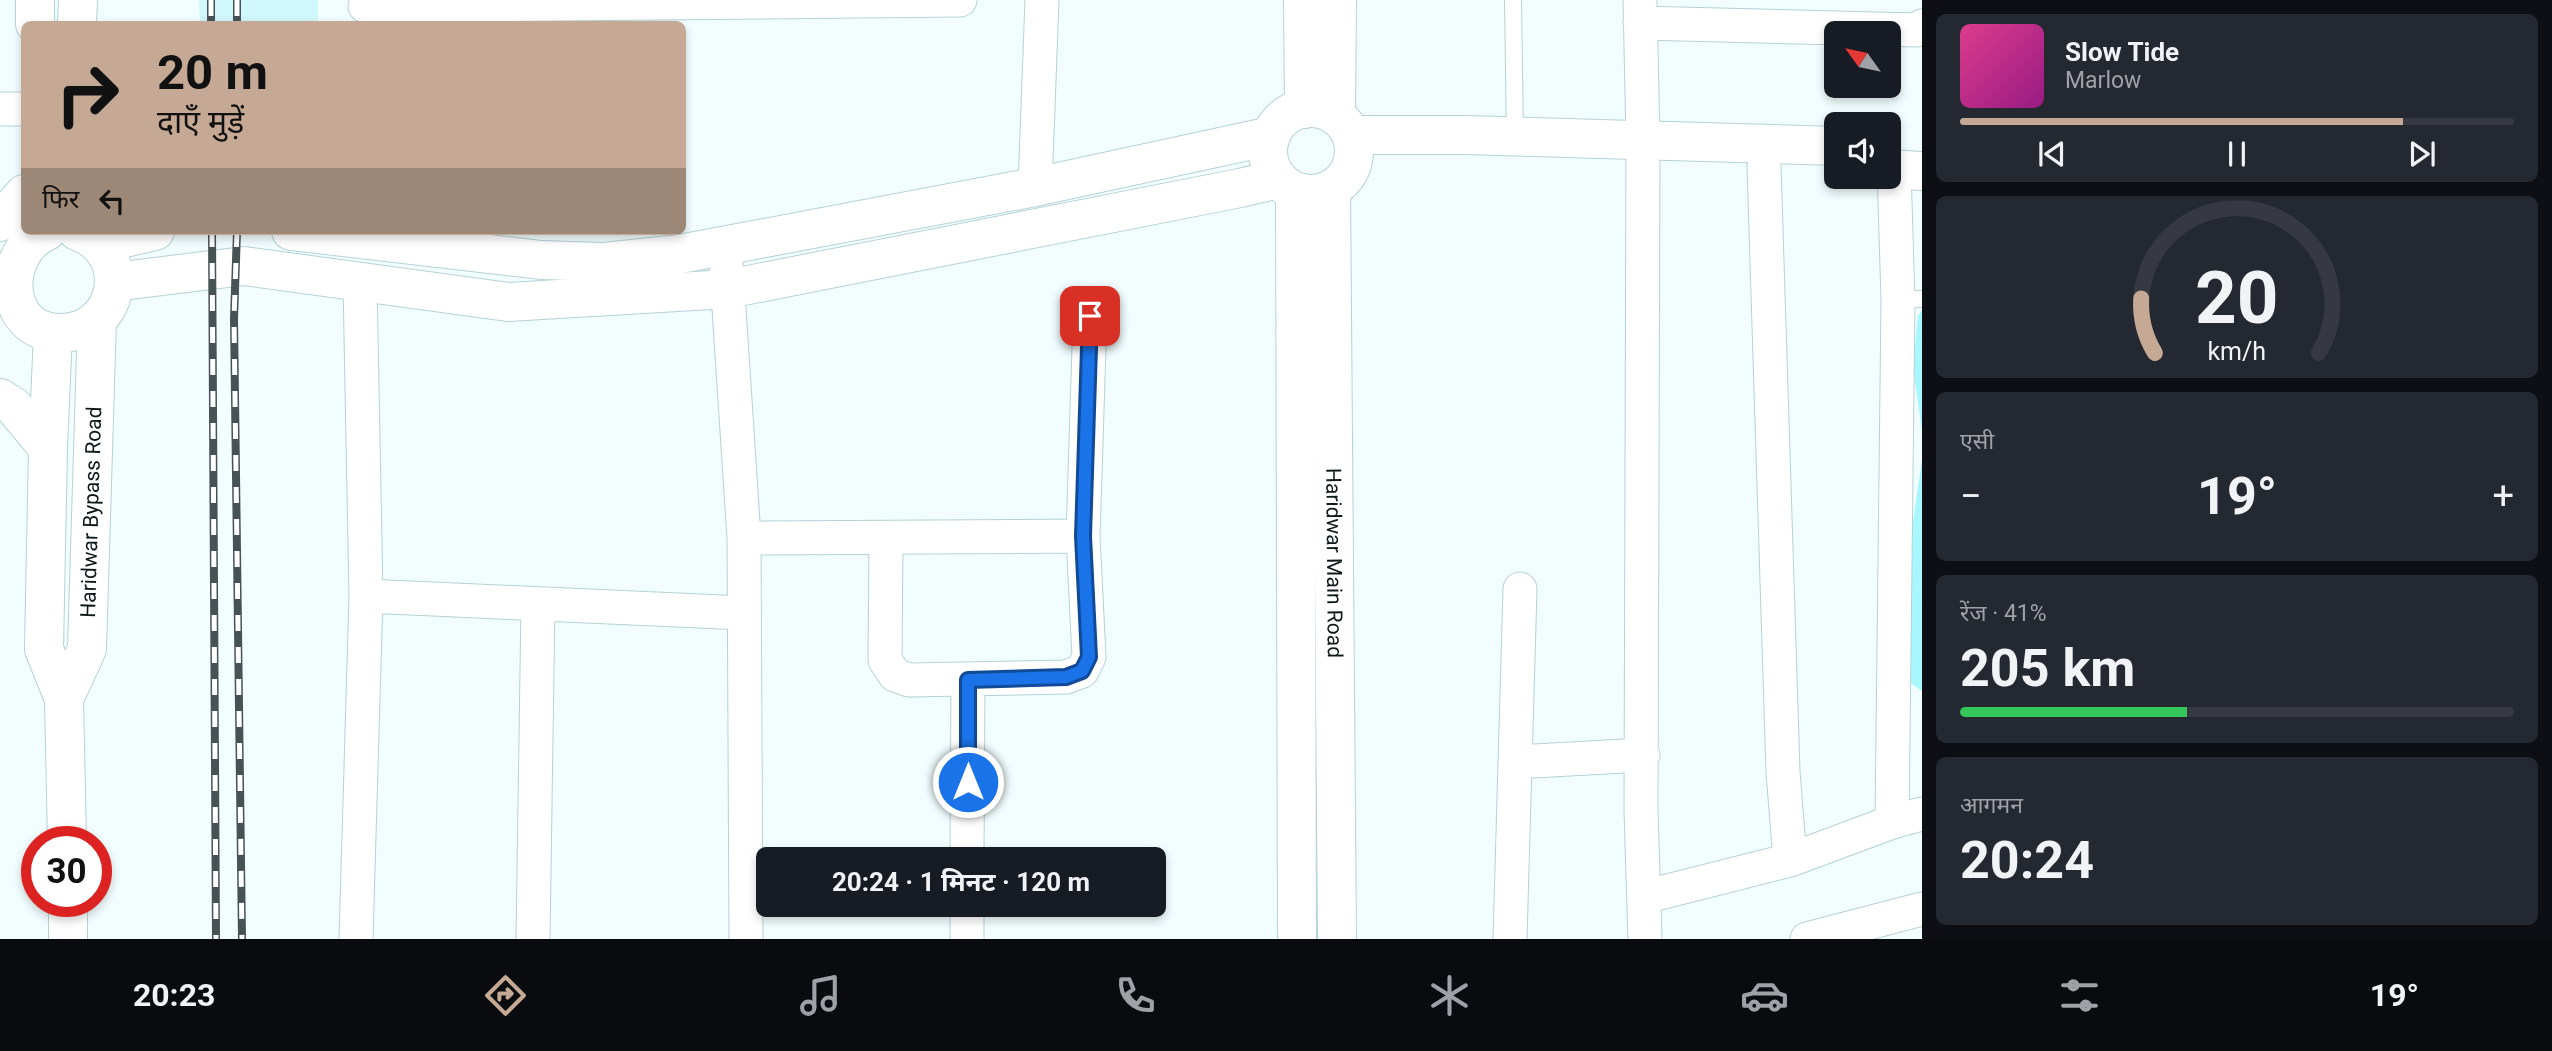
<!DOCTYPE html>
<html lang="hi">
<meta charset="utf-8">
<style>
body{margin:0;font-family:Roboto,"Noto Sans Devanagari",sans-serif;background:#242831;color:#f1f3f6;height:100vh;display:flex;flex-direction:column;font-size:26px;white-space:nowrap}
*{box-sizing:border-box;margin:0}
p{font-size:23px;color:#9ea1a6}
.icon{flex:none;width:38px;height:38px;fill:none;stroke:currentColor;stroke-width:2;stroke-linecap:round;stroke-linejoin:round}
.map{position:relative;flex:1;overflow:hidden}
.panel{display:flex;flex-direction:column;gap:14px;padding:14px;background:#0d0f14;width:630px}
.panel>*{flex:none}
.guide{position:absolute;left:21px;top:21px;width:665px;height:214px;border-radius:10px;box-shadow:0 4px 10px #0003;background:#c5a994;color:#111;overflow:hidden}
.needle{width:46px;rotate:303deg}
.fabs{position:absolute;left:1824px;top:21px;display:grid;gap:14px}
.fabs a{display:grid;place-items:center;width:77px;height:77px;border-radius:10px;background:#171b24;box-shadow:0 4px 10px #0003;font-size:35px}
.speed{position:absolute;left:21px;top:826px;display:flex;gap:14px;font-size:35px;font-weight:700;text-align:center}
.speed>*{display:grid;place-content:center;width:91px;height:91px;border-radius:50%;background:#171b24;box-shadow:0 4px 10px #0003;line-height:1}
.speed .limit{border:10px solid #d22;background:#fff;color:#111}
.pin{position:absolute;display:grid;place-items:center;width:60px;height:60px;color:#fff;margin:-30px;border-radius:14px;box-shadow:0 4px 10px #0006}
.me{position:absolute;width:77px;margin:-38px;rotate:0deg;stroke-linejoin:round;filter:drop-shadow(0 0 5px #0008)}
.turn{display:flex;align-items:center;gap:24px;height:147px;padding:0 21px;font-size:32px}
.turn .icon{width:91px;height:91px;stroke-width:2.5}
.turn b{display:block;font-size:49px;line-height:60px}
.then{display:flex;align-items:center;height:66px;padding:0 21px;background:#0003;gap:14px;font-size:26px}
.big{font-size:52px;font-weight:700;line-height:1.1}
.panel .tile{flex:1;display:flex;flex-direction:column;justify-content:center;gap:10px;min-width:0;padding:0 24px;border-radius:10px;background:#242831}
.panel .dial{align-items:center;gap:0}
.dial svg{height:182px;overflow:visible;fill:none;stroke:#363941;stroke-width:7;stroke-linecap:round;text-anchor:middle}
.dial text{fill:#f1f3f6;stroke:none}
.song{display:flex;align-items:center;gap:21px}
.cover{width:84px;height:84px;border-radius:10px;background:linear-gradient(135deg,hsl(330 70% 55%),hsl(310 70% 35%))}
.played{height:7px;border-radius:4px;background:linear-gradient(90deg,#c5a994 80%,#363941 80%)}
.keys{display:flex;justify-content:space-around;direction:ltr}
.heat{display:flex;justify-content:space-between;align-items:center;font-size:38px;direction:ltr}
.charge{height:10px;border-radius:5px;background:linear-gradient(90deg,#34c759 41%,#363941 0)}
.trip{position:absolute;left:756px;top:847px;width:410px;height:70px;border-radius:10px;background:#171b24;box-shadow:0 4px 10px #0003;font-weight:700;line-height:70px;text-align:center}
.tabs{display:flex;height:112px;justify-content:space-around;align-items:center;background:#090b0e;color:#9ea1a6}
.tabs .icon{width:49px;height:49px}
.tabs .active{color:#c5a994}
.tabs b{font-size:32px;color:#f1f3f6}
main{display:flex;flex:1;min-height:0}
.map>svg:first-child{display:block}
.built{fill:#d0f8fc}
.green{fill:#a8f7ff}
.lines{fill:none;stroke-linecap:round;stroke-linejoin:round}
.service-casing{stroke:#b5d2d5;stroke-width:18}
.minor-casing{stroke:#b5d2d5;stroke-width:35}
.tertiary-casing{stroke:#b5d2d5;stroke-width:40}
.secondary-casing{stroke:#b5d2d5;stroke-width:40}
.service{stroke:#fff;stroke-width:16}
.minor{stroke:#fff;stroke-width:33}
.tertiary{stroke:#fff;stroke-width:38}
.secondary{stroke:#fff;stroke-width:38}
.rail-casing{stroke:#465253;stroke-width:8}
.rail{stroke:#fff;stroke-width:5;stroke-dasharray:16;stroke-linecap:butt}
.route-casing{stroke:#114b97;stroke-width:18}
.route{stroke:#1a73e8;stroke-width:12}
.labels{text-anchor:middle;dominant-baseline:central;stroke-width:7;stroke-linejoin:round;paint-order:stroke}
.street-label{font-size:21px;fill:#0e191a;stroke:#fff}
</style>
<main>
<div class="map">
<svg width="1922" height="939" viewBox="0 0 1922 939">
<rect width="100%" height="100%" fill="#f1fdfe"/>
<path class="built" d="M 199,0 L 318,0 L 318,24 L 200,24 Z"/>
<path class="green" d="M 1922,310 L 1922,431 L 1913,367 L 1918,316 Z
M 1922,460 L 1922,691 L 1908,681 L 1911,536 Z"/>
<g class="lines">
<defs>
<path id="service" d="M 1513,0 L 1515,137
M 1898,300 L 1922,299"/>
<path id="minor" d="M 1640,0 L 1643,141 L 1641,810 L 1645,939
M 365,6 L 960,0
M 1640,23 L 1916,30 L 1922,26
M 0,109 L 24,109
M 1764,166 L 1783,772 L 1790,860
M 1035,187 L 1042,0
M 725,247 L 744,538 L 746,939
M 744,538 L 1083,536
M 886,538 L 885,660 L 895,675 L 909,680 L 1066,677 L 1082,671 L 1089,657 L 1083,536 L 1090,316
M 366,596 L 744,613
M 1515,762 L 1643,755
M 1892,822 L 1898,300 L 1894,169
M 967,859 L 968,680
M 1644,897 L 1790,860 L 1892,822 L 1922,814
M 356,939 L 366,596 L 360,282
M 533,939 L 538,604
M 967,939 L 967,905
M 1510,939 L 1520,589
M 1807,939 L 1922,909"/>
<path id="tertiary" d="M 1351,135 L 1465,135 L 1836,146
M 1888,169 L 1922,171"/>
<g id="secondary">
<path d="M 35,0 L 35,24"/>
<path d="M 1303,0 L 1304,109"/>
<path d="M 77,24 L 78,0"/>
<circle cx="1311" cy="151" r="43"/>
<path d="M 1336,116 L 1337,0"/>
<path id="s1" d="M 1331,189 L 1337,939"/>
<path d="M 1295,192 L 1297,939"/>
<path d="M 0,222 L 24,194"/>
<path d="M 47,231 C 0,251 1,332 59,333 C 121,334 135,251 77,231"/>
<path d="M 291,231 L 541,260 L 604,262 L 680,254 L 1035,187 L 1271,136"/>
<path d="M 99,244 L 155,231"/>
<path d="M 114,282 L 244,266 L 508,302 L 728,289 L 1240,188 L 1278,179"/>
<path d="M 53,333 L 48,448 L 44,649 L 64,699 L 67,842"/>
<path d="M 0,398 L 13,406 L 48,448"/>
<path id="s2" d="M 64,699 L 87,649 L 97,319"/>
<path d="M 68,901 L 68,939"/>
</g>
</defs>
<use href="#service" class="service-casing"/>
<use href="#minor" class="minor-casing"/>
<use href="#tertiary" class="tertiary-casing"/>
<use href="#secondary" class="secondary-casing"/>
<use href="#service" class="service"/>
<use href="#minor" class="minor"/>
<use href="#tertiary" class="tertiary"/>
<use href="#secondary" class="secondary"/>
<defs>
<path id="rail" d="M 211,0 L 211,24
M 237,0 L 237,24
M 212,231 L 216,939
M 237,231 L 234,319 L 242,939"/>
</defs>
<use href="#rail" class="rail-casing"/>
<use href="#rail" class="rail"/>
</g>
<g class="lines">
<defs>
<path id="route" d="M 968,782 L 968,680 L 1066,677 L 1082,671 L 1089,657 L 1083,536 L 1090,316"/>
</defs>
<use href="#route" class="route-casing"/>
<use href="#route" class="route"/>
</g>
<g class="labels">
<g class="street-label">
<text stroke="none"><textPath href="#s2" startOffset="192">Haridwar Bypass Road</textPath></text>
<text stroke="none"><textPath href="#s1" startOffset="374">Haridwar Main Road</textPath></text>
</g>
</g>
</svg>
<div class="fabs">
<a><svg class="needle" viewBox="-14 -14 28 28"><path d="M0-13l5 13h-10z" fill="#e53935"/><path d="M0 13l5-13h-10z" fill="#9ea1a6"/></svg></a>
<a><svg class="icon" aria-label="sound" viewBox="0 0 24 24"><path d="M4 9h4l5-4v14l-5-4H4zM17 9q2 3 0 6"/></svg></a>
</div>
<div class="speed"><div class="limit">30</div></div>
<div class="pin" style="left:1090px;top:316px;background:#d93025"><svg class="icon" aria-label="arrive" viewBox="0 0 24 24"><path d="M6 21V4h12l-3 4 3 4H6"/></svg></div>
<svg class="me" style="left:968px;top:782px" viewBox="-20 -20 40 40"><circle r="17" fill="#1a73e8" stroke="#fff" stroke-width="3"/><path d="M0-11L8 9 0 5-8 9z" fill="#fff"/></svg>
<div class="trip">20:24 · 1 मिनट · 120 m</div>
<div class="guide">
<div class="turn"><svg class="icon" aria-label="right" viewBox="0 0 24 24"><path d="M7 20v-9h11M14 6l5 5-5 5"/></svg><div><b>20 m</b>दाएँ मुड़ें</div></div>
<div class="then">फिर<svg class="icon" aria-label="left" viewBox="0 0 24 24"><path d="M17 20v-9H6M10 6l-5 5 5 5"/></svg></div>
</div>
</div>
<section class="panel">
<div class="tile">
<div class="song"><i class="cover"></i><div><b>Slow Tide</b><p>Marlow</p></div></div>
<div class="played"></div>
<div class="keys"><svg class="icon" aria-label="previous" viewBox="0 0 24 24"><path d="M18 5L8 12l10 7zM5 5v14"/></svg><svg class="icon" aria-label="pause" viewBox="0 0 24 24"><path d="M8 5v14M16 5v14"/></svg><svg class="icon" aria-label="next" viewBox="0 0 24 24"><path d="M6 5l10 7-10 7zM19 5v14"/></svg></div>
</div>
<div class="tile dial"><svg viewBox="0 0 100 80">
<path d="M14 69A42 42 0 1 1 86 69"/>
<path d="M14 69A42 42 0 0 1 8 45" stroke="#c5a994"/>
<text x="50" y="56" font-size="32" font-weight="700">20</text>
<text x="50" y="72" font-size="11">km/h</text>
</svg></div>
<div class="tile"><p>एसी</p>
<div class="heat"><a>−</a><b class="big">19°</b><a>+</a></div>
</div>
<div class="tile"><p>रेंज · 41%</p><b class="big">205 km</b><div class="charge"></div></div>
<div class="tile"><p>आगमन</p><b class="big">20:24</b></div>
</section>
</main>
<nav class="tabs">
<b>20:23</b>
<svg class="icon active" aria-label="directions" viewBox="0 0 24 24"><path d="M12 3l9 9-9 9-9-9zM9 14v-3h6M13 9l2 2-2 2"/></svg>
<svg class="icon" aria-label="music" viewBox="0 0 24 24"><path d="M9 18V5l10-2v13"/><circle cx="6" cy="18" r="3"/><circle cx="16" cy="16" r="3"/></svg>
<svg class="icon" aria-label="phone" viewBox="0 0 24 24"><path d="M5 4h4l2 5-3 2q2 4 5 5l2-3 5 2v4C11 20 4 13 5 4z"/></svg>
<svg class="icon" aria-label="climate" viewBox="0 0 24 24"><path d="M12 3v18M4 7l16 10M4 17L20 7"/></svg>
<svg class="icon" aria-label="car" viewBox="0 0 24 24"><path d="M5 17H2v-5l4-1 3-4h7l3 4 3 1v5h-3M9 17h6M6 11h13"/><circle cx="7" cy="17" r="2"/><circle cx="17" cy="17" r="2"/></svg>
<svg class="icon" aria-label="filters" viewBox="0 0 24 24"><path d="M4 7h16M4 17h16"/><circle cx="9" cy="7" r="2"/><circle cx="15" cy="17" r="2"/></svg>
<b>19°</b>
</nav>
